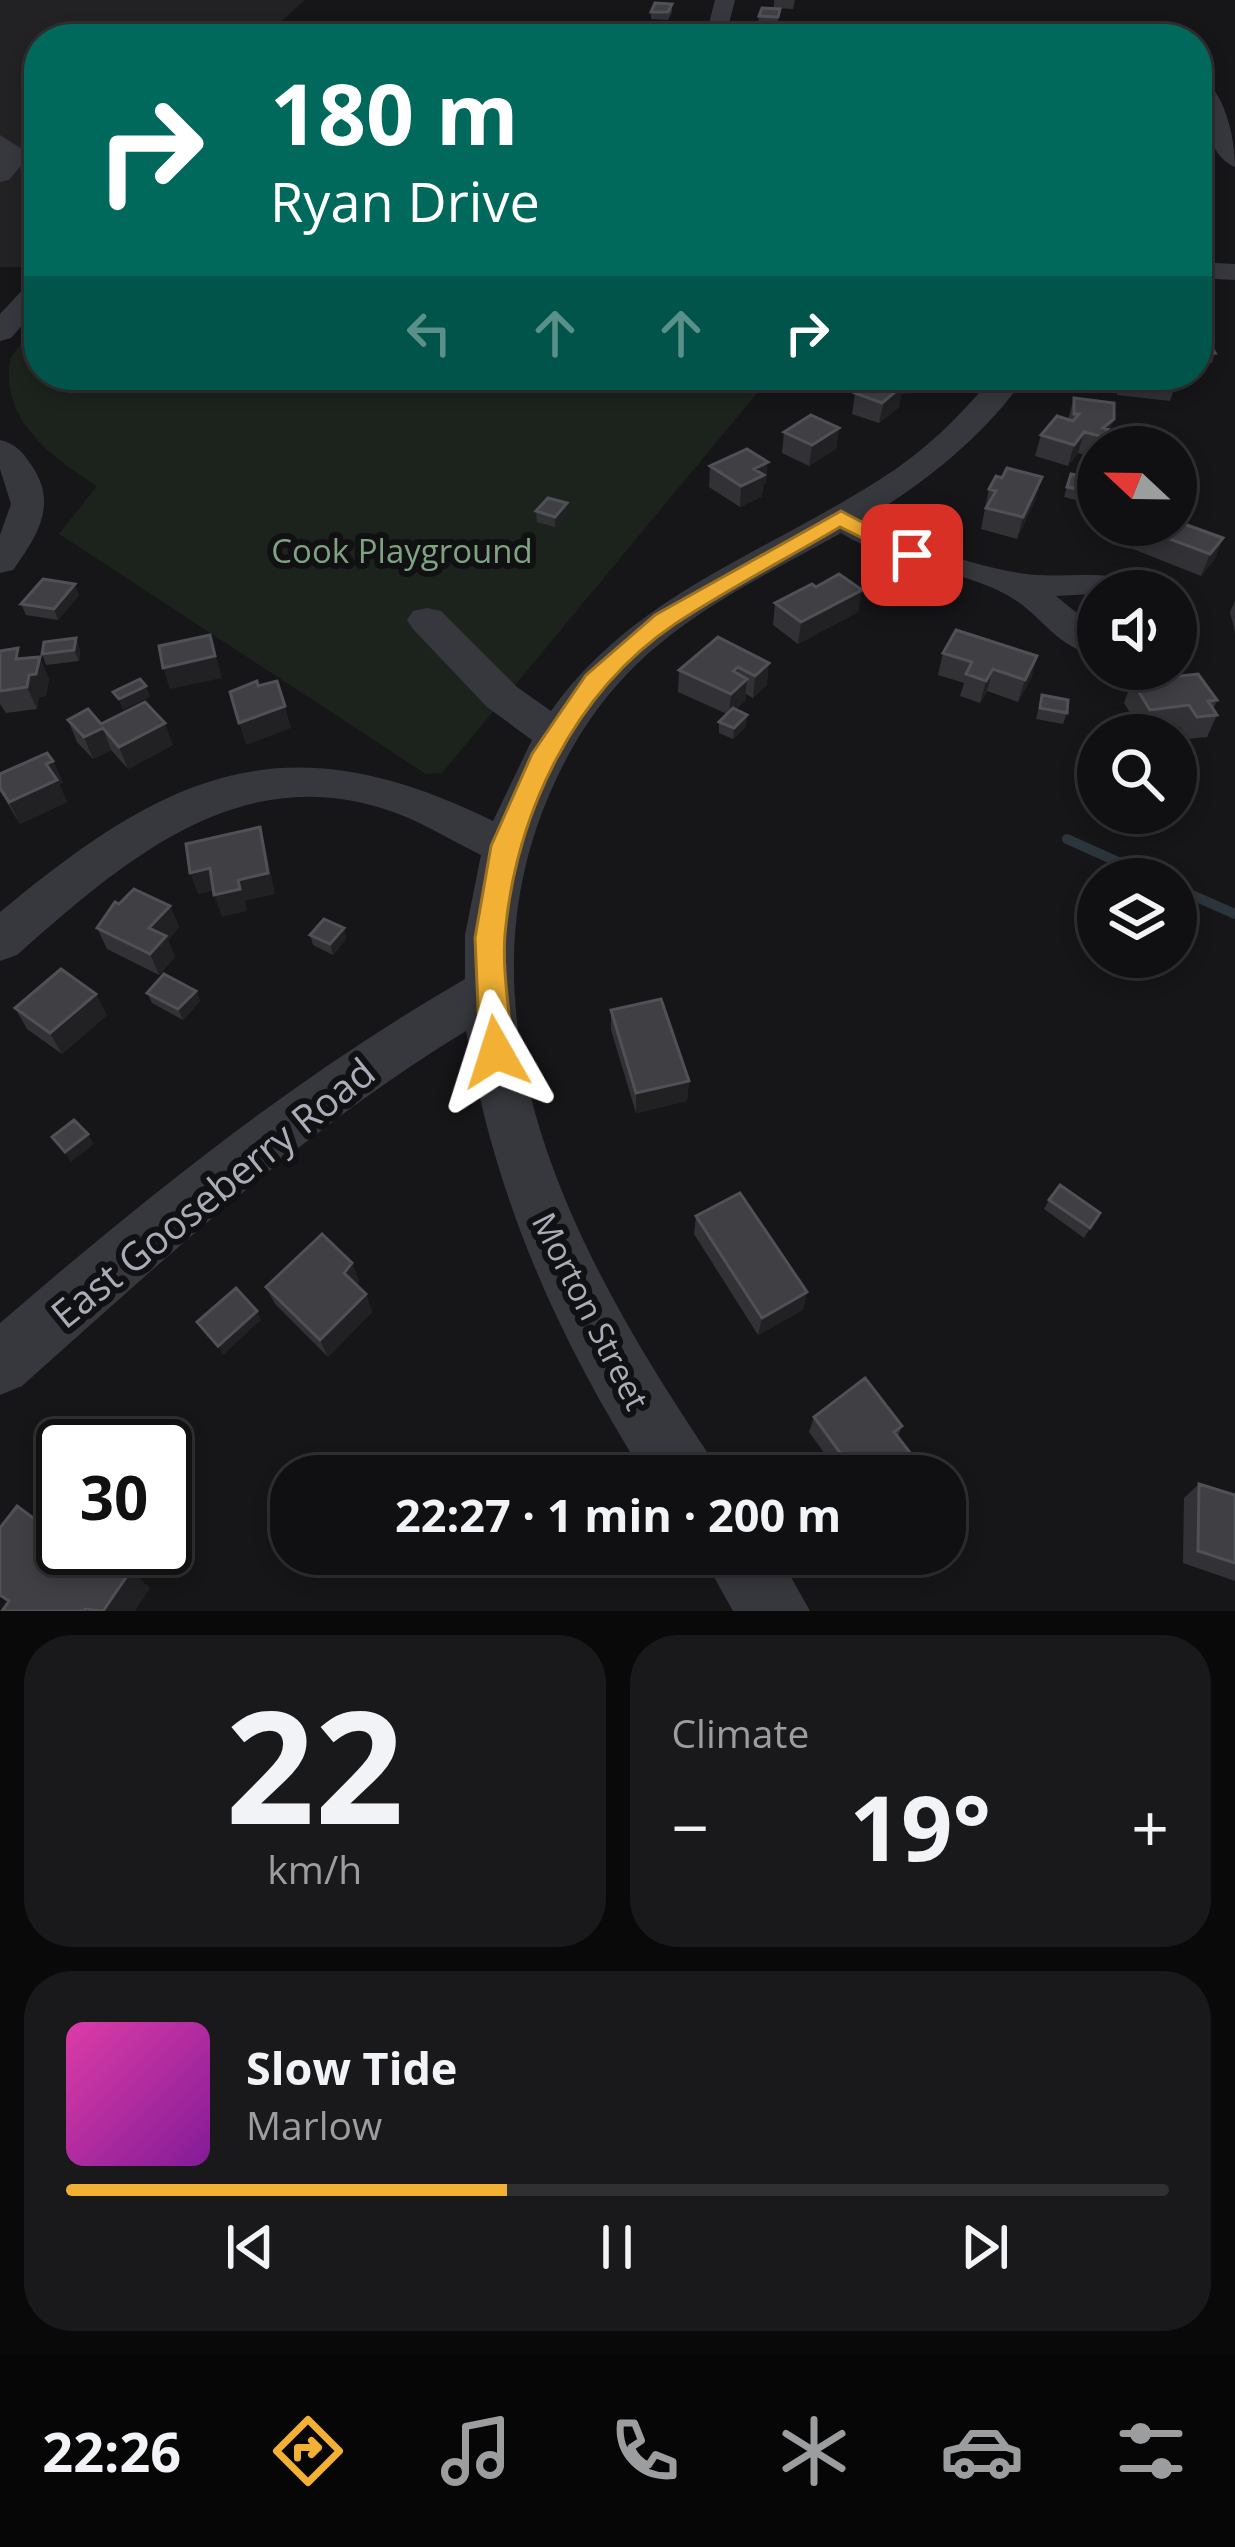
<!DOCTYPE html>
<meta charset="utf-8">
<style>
body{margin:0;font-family:"Open Sans",sans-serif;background:#19191b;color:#f1f3f6;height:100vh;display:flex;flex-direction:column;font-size:45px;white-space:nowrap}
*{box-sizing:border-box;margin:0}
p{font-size:39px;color:#9c9d9f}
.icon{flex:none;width:66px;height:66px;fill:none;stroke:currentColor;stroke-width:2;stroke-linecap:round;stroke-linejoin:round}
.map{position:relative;height:1611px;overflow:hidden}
.sheet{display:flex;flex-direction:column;gap:24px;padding:24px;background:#09090a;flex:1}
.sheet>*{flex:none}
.banner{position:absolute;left:24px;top:24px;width:1188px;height:366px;border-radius:48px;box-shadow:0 6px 18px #0003,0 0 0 3px #303032;background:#00695c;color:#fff;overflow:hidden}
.needle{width:78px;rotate:292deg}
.buttons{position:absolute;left:1077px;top:426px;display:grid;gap:24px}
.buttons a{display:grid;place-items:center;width:120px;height:120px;border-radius:50%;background:#101012;box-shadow:0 6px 18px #0003,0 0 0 3px #303032;font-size:60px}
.speed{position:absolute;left:36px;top:1419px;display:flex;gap:24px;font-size:60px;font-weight:700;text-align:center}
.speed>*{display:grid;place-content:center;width:156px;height:156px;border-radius:50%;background:#101012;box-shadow:0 6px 18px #0003,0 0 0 3px #303032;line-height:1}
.speed .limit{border:6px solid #111;border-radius:18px;background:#fff;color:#111}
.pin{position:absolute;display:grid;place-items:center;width:102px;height:102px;color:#fff;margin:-51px;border-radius:24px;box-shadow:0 6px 18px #0006}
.me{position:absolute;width:132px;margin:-66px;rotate:354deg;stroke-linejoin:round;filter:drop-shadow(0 0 9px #0008)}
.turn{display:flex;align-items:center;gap:42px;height:252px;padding:0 48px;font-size:54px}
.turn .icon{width:156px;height:156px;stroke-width:2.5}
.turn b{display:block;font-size:84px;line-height:102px}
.lanes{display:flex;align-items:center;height:114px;padding:0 48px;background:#0003;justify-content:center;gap:60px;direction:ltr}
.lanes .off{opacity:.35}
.big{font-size:90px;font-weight:700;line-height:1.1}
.sheet .card{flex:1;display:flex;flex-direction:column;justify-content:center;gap:18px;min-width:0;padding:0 42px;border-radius:48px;background:#19191b}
.sheet .dial{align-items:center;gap:0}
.dial b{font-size:156px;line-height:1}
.song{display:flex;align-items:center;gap:36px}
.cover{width:144px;height:144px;border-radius:18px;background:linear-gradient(135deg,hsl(320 70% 55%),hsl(290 70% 35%))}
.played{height:12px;border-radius:6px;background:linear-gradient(90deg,#f2b134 40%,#303032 40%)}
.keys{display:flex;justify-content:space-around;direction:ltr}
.heat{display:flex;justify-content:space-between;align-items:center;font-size:66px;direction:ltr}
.sheet .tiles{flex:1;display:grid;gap:24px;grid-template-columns:1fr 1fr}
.card:last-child{grid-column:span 2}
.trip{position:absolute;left:270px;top:1455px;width:696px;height:120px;border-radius:48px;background:#101012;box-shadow:0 6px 18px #0003,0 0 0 3px #303032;font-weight:700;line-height:120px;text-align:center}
.tab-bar{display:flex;height:192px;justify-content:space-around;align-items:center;background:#060607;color:#9c9d9f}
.tab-bar .icon{width:84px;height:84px}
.tab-bar .selected{color:#f2b134}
.tab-bar b{font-size:54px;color:#f1f3f6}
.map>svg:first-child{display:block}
.built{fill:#222225}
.green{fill:#1c231d}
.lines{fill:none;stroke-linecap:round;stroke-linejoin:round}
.stream{stroke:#2c353c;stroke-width:10}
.minor{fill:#37383d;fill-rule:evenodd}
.wall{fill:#323236}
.shaded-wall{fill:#212124}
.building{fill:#3f3f44;stroke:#4f5156;stroke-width:3}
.route{fill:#f2b134;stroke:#9d7322;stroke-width:3}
.labels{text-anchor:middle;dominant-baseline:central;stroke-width:12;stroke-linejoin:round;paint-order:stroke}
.park-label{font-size:33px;fill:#7fa381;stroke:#111113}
.street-label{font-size:33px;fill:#a8adb8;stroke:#111113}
.near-street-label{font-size:39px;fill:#a8adb8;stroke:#111113}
</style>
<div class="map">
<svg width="1235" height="1611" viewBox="0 0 1235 1611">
<rect width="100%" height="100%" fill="#161618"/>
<path class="built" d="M 0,0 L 305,0 L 261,39 L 39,39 L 39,267 L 0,267 Z"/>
<path class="green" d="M 39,323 L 39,375 L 772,375 L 442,773 L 426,774 L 59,534 L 97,486 C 56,459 0,423 10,360 C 16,347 30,334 39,323 Z"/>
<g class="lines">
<path class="stream" d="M 1067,839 L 1156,879
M 1176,888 L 1235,914"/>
<path class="minor" d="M 715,0 L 735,0 L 725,39 L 705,39 Z
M 1197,75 C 1225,88 1235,139 1235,167 C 1207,157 1197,102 1197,75 Z
M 0,135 L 22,149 L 25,161 L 9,180 L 0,182 Z
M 1197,262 L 1235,264 L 1235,280 L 1197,278 Z
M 39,280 L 39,306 L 11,338 L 0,341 L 0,314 L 29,283 Z
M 994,375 L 1027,375 C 984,436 930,479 867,518 C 911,545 968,564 1019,573 C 1063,580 1097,568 1142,583 L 1148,591 L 1056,596 L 1098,630 L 1098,657 C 1052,645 1043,615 1007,595 C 956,567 897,568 841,533 C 768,574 688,611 629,672 C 594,708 570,747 550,793 C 449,1026 579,1260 707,1452 L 716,1476 L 645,1476 C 554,1331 496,1199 466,1031 C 303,1130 163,1260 22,1386 L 0,1395 L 0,1323 C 147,1196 297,1076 465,979 L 465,935 L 481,855 C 448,839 416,818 381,808 C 234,762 119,865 17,955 L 0,961 L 0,912 C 168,772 285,718 493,821 L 532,740 L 487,707 L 413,629 L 407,620 L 413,611 L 427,608 L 441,611 L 517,687 L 551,711 C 632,596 765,553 879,480 C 924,452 961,416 994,375 Z
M 0,440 C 14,443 22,451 30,463 C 59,503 38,535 13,570 L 0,573 L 0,535 L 11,504 L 0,469 Z
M 701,1554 L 778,1554 L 810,1611 L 733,1611 Z"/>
</g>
<path class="wall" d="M 774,0 L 795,0 L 793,9 L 774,8 Z
M 672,4 L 672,12 L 668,20 L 651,19 L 651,12 Z
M 780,9 L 777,25 L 758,24 L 759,16 Z
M 1197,342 L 1215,353 L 1212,363 L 1197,363 Z
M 878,375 L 914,375 L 911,391 L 901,395 L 899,407 L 879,423 L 852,414 L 855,393 Z
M 1108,375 L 1176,375 L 1177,380 L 1170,401 L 1117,395 L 1117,387 L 1109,386 Z
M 1074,398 L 1107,440 L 1103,447 L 1098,447 L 1097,458 L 1078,453 L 1068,466 L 1035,456 L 1041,435 L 1068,420 Z
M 839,428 L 836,449 L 809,466 L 782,453 L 784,432 Z
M 710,466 L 766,483 L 763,485 L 762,496 L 740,507 L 709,487 Z
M 1086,477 L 1079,501 L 1064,497 L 1067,487 Z
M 989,489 L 1036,498 L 1017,539 L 981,529 Z
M 567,503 L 567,514 L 555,527 L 537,522 L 536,511 Z
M 1136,525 L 1223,538 L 1214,560 L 1201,576 L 1128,547 Z
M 816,587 L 862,590 L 858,612 L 798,644 L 773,625 L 775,603 Z
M 79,595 L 58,620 L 26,615 L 21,604 Z
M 1235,601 L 1235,633 L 1230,612 Z
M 718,637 L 767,685 L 753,698 L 746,694 L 745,701 L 736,709 L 746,726 L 733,739 L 719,733 L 719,722 L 727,714 L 678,692 L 679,670 Z
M 80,649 L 79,661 L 46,665 L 42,654 Z
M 0,651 L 22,659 L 49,679 L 46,696 L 39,697 L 37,709 L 6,713 L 0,704 Z
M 943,653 L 1037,656 L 1031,678 L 1018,702 L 987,691 L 980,703 L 960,696 L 964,683 L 938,675 Z
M 1132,681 L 1217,700 L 1213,710 L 1217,715 L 1207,737 L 1188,739 L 1180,727 L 1142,732 L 1124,703 Z
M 1042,695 L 1067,713 L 1063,724 L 1036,719 Z
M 68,720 L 101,724 L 173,745 L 128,769 L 111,750 L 93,759 L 77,742 Z
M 53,761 L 63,783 L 59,784 L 67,802 L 20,824 L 0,791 L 0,774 Z
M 119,904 L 170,906 L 179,927 L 168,940 L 175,957 L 159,975 L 107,949 L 97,928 Z
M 344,928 L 346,939 L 333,955 L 313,945 L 310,935 Z
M 196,991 L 200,1001 L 183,1020 L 152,1003 L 147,993 Z
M 15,1008 L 107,1015 L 62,1054 L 27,1029 Z
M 611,1010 L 689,1081 L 687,1101 L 636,1113 L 611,1030 Z
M 1049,1200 L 1100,1213 L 1084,1238 L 1044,1209 Z
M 696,1216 L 807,1292 L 803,1310 L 758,1335 L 694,1234 Z
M 352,1263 L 359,1281 L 356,1284 L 366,1294 L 372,1312 L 328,1357 L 275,1304 L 266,1287 Z
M 814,1417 L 902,1426 L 898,1436 L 928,1476 L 841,1476 L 809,1432 Z
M 1199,1484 L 1235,1495 L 1235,1581 L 1183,1563 L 1184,1498 Z
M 898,1554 L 933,1554 L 911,1572 Z"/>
<path class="shaded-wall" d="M 903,375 L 914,375 L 911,391 L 901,395 L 899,407 L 879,423 L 888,381 Z
M 1114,419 L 1107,440 L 1101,447 L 1104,437 L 1103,428 Z
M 839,428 L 836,449 L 809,466 L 812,445 Z
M 1084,432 L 1078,453 L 1068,466 L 1074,445 Z
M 768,462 L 766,483 L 763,485 L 762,496 L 740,507 L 741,486 L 754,469 Z
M 1042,477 L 1036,498 L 1017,539 L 1023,517 Z
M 567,503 L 567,514 L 555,527 L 555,517 Z
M 1223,538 L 1214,560 L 1201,576 L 1210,554 Z
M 75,584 L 79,595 L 58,620 L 54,609 Z
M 862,590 L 858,612 L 798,644 L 801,622 Z
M 210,635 L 222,678 L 170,689 L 163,668 Z
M 76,638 L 80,649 L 79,661 L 74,650 Z
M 1037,656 L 1031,678 L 1018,702 L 1025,680 Z
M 40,657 L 49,679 L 46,696 L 39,697 L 37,709 L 27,687 L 29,675 Z
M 769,663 L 767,685 L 753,698 L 755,676 Z
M 738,667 L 736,689 L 747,679 L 745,701 L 729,715 L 733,671 Z
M 993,669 L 987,691 L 980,703 L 986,681 Z
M 146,686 L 150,697 L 123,710 L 119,699 Z
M 285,706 L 291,728 L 246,745 L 239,723 Z
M 747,715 L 746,726 L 733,739 L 734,728 Z
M 165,723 L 173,745 L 128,769 L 119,747 Z
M 103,728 L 111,750 L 93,759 L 84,737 Z
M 53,761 L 63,783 L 59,784 L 67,802 L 20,824 L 9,802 L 46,764 Z
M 260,827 L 266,849 L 275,894 L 245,901 L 247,911 L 222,917 L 214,895 L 238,880 Z
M 210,868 L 218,890 L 198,894 L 190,873 Z
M 170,906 L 179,927 L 168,940 L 175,957 L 159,975 L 150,954 L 149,928 Z
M 344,928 L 346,939 L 333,955 L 330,944 Z
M 196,991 L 200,1001 L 183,1020 L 178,1009 Z
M 96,994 L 107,1015 L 62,1054 L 50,1033 Z
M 689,1081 L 687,1101 L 636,1113 L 636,1093 Z
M 88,1134 L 94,1144 L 71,1162 L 65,1152 Z
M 352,1263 L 359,1281 L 350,1290 L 344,1273 Z
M 807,1292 L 803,1310 L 758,1335 L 762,1318 Z
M 366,1294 L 372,1312 L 328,1357 L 320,1340 Z
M 257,1311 L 261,1320 L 223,1355 L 218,1346 Z
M 963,1522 L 954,1536 L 945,1543 L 945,1538 Z
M 926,1554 L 933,1554 L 911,1572 L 919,1560 Z
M 131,1570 L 150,1588 L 135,1611 L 103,1611 Z"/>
<path class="building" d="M 655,3 L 672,4 L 668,12 L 651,12 Z
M 762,8 L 780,9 L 778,17 L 759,16 Z
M 648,23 L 668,24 L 665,35 L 644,34 Z
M 760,30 L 775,31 L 774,39 L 758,39 Z
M 1197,342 L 1209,342 L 1215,353 L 1197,352 Z
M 878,375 L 903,375 L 888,381 L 902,386 L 882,403 L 855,393 Z
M 1127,375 L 1176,375 L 1177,380 Z
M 1074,398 L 1114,403 L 1114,419 L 1103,428 L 1108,429 L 1104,437 L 1084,432 L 1074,445 L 1041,435 L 1057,416 L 1073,421 L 1079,414 L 1074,414 Z
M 811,415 L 839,428 L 812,445 L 784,432 Z
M 747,449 L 768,462 L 754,469 L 764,475 L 741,486 L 710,466 Z
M 1007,468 L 1042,477 L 1023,517 L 986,508 L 996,491 L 989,489 L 996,476 L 1002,478 Z
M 1071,474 L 1086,477 L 1083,490 L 1067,487 Z
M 548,498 L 567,503 L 555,517 L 536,511 Z
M 1176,521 L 1223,538 L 1210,554 L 1135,526 L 1176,525 Z
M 839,574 L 862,590 L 801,622 L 775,603 L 812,584 L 816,587 Z
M 43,579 L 75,584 L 54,609 L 21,604 Z
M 956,630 L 1037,656 L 1025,680 L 993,669 L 986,681 L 966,674 L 972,662 L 943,653 Z
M 210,635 L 215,656 L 163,668 L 159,646 Z
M 718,637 L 769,663 L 755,676 L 738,667 L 733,671 L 747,679 L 731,694 L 679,670 Z
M 76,638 L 74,650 L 42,654 L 44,642 Z
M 18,648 L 16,659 L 40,657 L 36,674 L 29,675 L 27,687 L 0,691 L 0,651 Z
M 1198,674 L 1217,700 L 1208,701 L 1217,715 L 1197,717 L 1189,705 L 1150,710 L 1132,681 Z
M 140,679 L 146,686 L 119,699 L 113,692 Z
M 257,681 L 258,686 L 277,681 L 285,706 L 239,723 L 230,692 Z
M 1042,695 L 1068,700 L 1067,713 L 1040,708 Z
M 145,702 L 165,723 L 119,747 L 103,728 L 84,737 L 68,720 L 88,709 L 101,724 Z
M 733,708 L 747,715 L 734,728 L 719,722 Z
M 47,753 L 53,761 L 46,764 L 57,780 L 9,802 L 0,788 L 0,774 Z
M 260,827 L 268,873 L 238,880 L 240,889 L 214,895 L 210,868 L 190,873 L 186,844 Z
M 134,889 L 170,906 L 149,928 L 166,936 L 150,954 L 97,928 L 115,902 L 119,904 Z
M 324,919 L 344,928 L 330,944 L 310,935 Z
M 61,969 L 96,994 L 50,1033 L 15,1008 Z
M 164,974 L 196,991 L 178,1009 L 147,993 Z
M 661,999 L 689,1081 L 636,1093 L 611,1010 Z
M 74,1120 L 88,1134 L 65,1152 L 52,1137 Z
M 1060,1185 L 1100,1213 L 1090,1228 L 1049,1200 Z
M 740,1193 L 807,1292 L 762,1318 L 696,1216 Z
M 322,1234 L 352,1263 L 344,1273 L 366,1294 L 320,1340 L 266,1287 Z
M 236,1288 L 257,1311 L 218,1346 L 197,1322 Z
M 865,1378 L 902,1426 L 894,1432 L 928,1476 L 843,1476 L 852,1469 L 814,1417 Z
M 1199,1484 L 1235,1495 L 1235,1563 L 1198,1551 Z
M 945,1499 L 963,1522 L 945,1538 Z
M 17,1506 L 48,1529 L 57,1517 L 63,1522 L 63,1548 L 100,1548 L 131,1570 L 103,1611 L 85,1609 L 84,1611 L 2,1611 L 9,1601 L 0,1595 L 0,1528 Z"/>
<path class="route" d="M 841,511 L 924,555 L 920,559 L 904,559 L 840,527 C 786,559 728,589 675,624 C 573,693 516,814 505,934 C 502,972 510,1014 513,1052 L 508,1062 L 496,1066 L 485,1062 L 480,1052 L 475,938 L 491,846 L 532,754 L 586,675 L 655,615 Z"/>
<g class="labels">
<g class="park-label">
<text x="402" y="550">Cook Playground</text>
</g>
<g class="street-label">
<text transform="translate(591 1311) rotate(63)">Morton Street</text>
</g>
<g class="near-street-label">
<text transform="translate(212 1192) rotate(-39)">East Gooseberry Road</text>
</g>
</g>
</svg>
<div class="buttons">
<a><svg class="needle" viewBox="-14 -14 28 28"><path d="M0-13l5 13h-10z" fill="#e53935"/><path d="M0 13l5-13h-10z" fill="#9c9d9f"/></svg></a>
<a><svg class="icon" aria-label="sound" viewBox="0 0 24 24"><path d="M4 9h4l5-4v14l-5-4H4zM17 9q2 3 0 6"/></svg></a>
<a><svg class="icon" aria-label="search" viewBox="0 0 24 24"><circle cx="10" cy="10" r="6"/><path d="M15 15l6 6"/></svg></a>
<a><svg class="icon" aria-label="layers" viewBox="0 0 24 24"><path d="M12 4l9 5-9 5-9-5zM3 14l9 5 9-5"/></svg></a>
</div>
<div class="speed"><div class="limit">30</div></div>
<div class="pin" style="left:912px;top:555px;background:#d93025"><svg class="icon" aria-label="arrive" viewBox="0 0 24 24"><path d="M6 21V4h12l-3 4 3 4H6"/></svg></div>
<svg class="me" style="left:496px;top:1052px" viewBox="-20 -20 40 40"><path d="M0-17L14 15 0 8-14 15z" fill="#f2b134" stroke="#fff" stroke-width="4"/></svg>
<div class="trip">22:27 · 1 min · 200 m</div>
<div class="banner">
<div class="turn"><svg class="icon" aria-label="right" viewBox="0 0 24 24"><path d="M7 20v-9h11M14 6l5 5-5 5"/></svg><div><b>180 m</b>Ryan Drive</div></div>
<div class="lanes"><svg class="icon off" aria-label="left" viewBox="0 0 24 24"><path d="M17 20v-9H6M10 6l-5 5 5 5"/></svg><svg class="icon off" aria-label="ahead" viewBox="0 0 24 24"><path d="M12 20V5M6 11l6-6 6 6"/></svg><svg class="icon off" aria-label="ahead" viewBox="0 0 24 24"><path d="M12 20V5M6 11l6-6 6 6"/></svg><svg class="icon" aria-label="right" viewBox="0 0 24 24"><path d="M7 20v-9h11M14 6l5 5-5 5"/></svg></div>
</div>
</div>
<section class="sheet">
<div class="tiles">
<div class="card dial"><b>22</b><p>km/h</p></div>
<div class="card"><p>Climate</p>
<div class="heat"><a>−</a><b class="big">19°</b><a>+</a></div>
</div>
<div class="card">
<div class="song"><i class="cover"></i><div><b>Slow Tide</b><p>Marlow</p></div></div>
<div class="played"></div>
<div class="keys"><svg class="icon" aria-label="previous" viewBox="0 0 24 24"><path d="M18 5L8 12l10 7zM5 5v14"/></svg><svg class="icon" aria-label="pause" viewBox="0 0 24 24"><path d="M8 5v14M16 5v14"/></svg><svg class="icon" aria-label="next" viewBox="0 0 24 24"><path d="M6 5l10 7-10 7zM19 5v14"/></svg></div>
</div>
</div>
</section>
<nav class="tab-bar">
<b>22:26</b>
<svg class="icon selected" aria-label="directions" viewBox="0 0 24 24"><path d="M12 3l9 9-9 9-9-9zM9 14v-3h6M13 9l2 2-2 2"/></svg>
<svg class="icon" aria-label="music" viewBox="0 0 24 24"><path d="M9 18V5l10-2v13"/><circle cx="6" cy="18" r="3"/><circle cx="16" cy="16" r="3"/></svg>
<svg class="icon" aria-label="phone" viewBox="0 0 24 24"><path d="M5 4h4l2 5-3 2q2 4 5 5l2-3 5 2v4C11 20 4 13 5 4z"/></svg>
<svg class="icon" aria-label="climate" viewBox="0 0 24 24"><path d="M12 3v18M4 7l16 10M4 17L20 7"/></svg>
<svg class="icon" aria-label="car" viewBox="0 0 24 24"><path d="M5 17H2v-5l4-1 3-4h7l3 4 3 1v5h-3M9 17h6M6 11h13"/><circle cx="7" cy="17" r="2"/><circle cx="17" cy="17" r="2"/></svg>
<svg class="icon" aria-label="filters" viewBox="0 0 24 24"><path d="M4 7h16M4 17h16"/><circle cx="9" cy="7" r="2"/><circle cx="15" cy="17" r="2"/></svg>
</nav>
